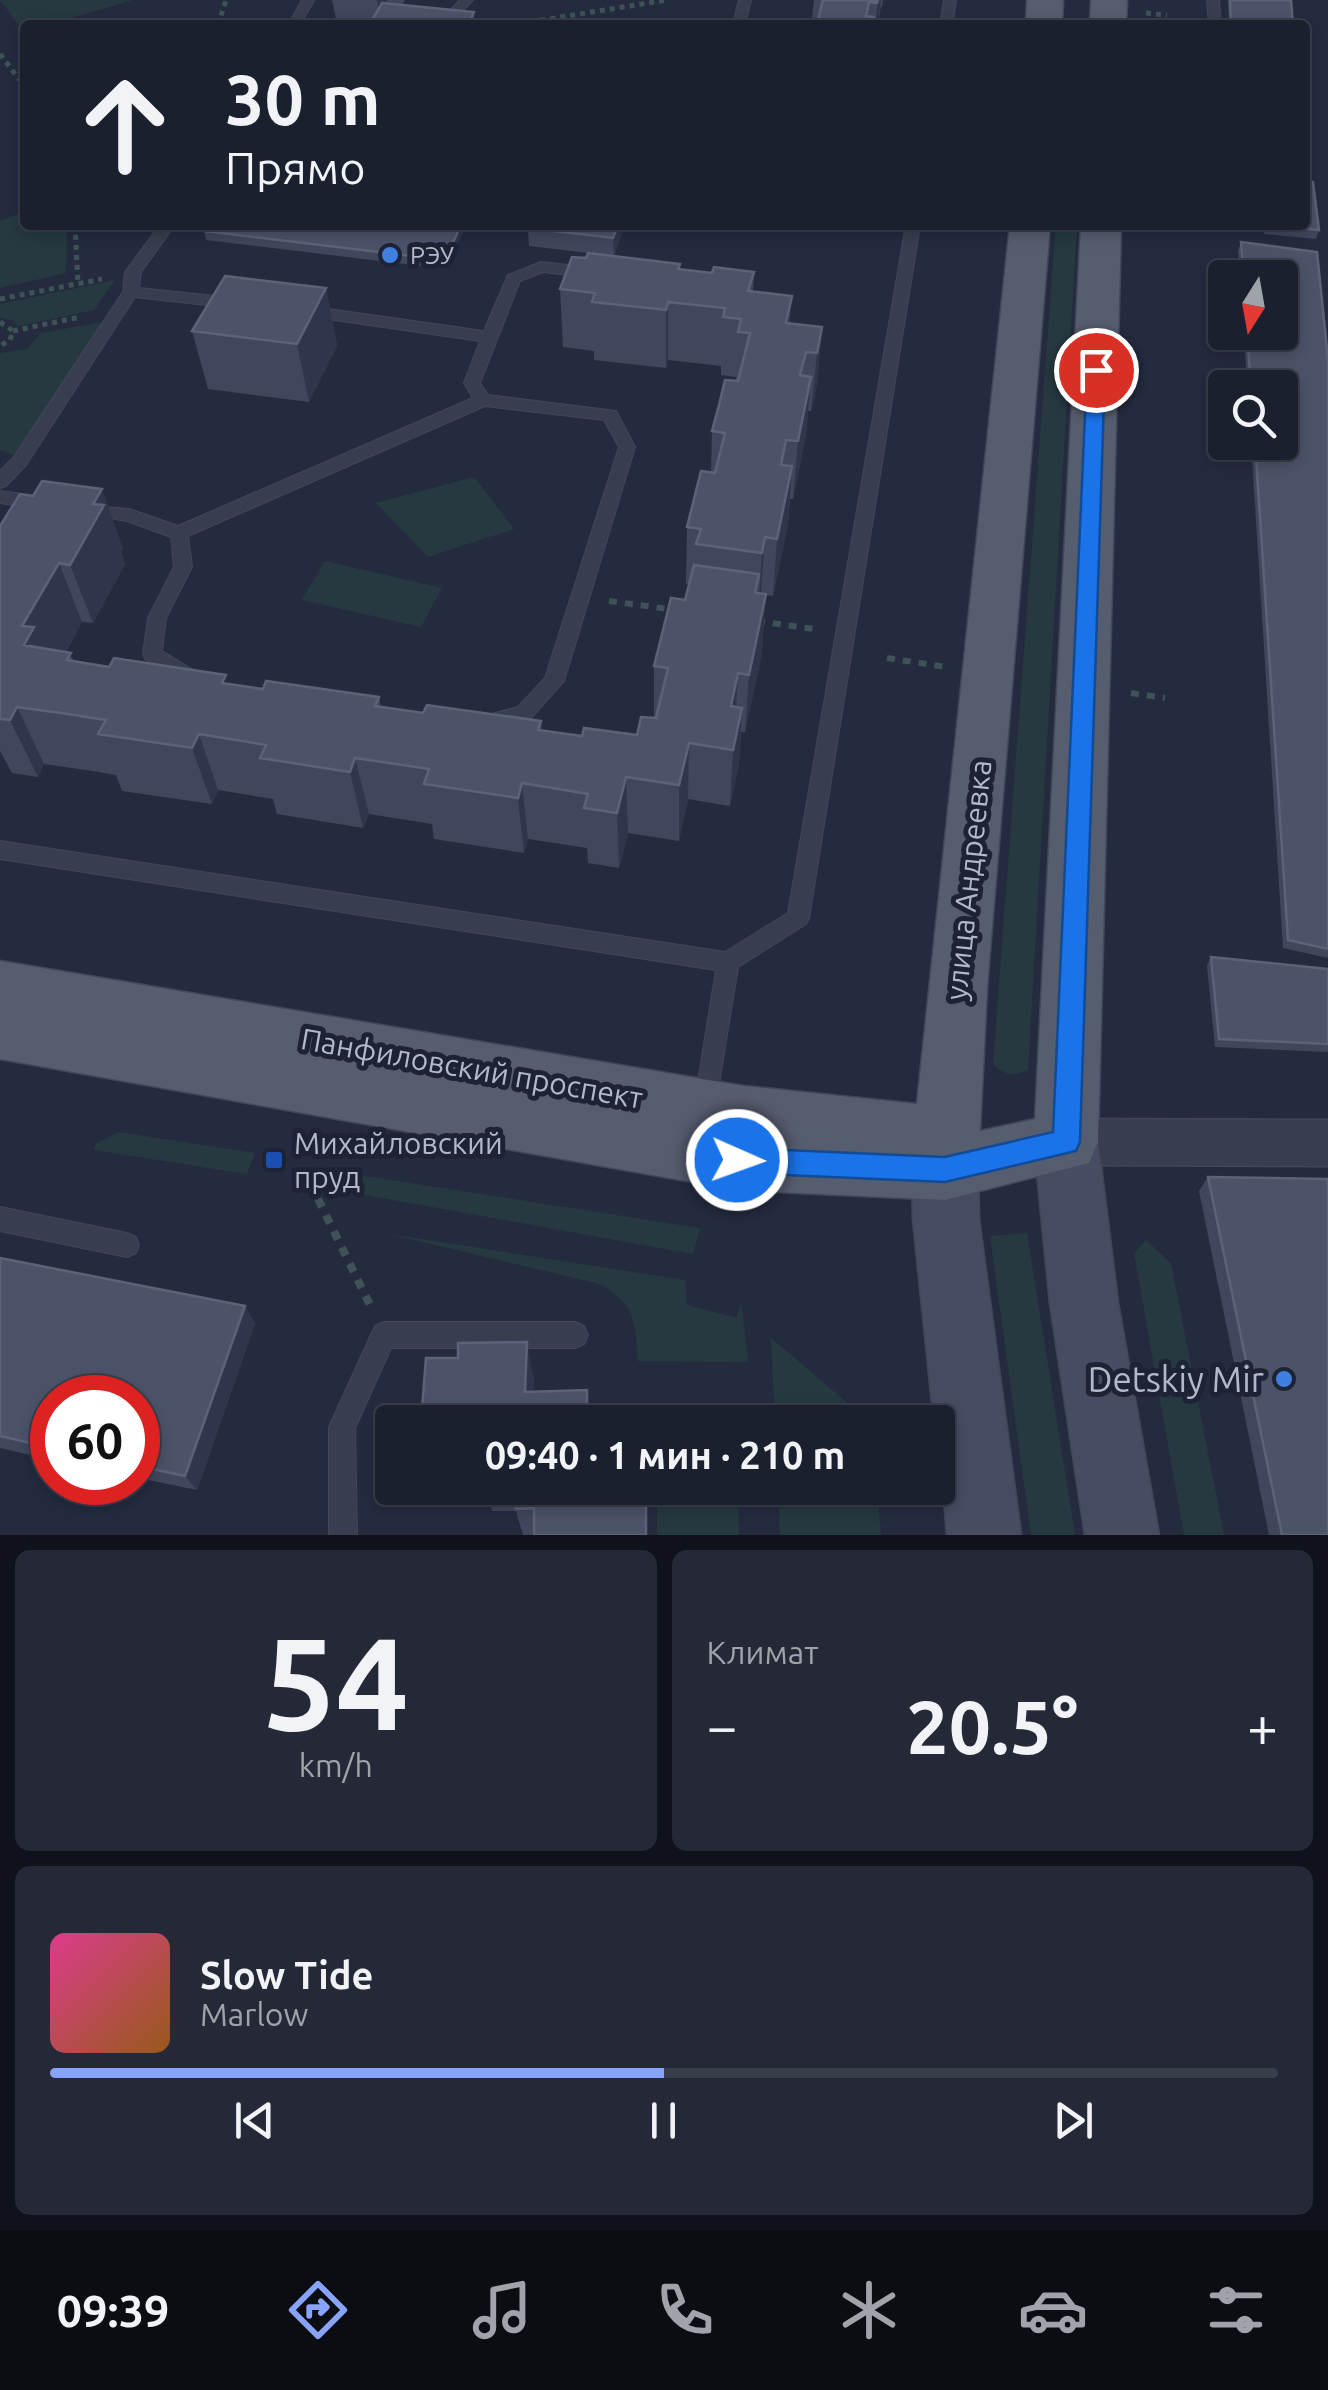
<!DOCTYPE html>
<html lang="ru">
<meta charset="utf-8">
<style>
body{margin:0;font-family:Ubuntu,sans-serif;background:#242837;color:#f1f3f6;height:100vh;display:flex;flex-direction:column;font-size:38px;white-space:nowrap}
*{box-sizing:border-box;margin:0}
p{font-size:32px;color:#a0a3aa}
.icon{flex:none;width:55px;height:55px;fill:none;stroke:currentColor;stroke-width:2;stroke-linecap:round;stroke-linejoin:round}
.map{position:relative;height:1535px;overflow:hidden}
.side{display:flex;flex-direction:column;gap:15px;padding:15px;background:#0f121a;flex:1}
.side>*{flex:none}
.guide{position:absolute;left:20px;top:20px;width:1290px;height:210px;border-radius:10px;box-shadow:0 5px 15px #0003,0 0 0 2px #393e4b;background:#1b202f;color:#f1f3f6;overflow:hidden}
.needle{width:65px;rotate:191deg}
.controls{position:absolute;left:1208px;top:260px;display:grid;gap:20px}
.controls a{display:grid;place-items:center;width:90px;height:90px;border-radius:10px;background:#1b202f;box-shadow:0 5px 15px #0003,0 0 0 2px #393e4b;font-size:50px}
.speed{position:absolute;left:30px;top:1375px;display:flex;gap:20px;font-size:50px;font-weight:700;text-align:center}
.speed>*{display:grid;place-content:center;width:130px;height:130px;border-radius:50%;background:#1b202f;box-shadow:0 5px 15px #0003,0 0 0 2px #393e4b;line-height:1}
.speed .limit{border:15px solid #d22;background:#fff;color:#111}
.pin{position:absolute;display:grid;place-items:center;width:85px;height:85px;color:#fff;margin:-42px;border:5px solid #fff;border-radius:50%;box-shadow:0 2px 10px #0007}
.me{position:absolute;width:110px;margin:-55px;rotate:92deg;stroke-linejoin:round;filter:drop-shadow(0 0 8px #0008)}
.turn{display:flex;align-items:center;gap:35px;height:210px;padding:0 40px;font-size:45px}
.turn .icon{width:130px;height:130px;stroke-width:2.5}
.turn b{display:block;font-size:70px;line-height:85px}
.big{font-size:75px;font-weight:700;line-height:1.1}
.side .widget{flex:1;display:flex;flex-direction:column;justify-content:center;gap:15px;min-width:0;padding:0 35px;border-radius:15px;background:#242837}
.side .dial{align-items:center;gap:0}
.dial b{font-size:130px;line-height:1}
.song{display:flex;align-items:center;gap:30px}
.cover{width:120px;height:120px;border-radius:15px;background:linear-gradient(135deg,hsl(330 70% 55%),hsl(30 70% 35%))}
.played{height:10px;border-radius:5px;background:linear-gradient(90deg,#88a4fa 50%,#393e4b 50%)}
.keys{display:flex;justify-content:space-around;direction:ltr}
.heat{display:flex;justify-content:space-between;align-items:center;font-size:55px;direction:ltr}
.side .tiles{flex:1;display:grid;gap:15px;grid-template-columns:1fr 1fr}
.widget:last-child{grid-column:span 2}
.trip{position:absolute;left:375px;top:1405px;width:580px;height:100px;border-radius:10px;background:#1b202f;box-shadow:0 5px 15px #0003,0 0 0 2px #393e4b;font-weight:700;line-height:100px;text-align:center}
.menu{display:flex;height:160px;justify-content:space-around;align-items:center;background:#0b0d13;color:#a0a3aa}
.menu .icon{width:70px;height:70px}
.menu .current{color:#88a4fa}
.menu b{font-size:45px;color:#f1f3f6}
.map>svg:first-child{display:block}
.green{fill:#263940}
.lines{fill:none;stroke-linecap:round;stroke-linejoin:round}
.lane-casing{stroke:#414758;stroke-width:2}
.street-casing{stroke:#414758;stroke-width:3}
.secondary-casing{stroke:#414758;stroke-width:3}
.primary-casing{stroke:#414758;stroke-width:3}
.path-far2{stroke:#3f5258;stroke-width:5;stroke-dasharray:5 5;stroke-linecap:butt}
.path-far1{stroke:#3f5258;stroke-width:6;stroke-dasharray:8 8;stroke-linecap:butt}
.path{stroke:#3f5258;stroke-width:8;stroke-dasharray:9 9;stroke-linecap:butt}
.lane{fill:#383e4f;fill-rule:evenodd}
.street{fill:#383e4f;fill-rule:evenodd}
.secondary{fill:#464c62;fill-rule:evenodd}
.primary{fill:#565d6f;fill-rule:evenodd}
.wall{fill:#3f475d}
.shaded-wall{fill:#2f364c}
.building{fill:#4b5369;stroke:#5c6378;stroke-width:2.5}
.route{fill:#1a73e8;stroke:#114b97;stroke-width:2.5}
.shop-dot{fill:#3f7fe0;stroke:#1d2334;stroke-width:4}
.transit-dot{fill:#1a4fb4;stroke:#1d2334;stroke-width:4}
.labels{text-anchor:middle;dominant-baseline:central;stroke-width:10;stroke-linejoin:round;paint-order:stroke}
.far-poi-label{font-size:25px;fill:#b4b9c9;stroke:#1d2334;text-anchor:start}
.street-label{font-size:30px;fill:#b4b9c9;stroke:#1d2334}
.poi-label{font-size:30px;fill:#b4b9c9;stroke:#1d2334;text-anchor:start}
.near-poi-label{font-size:35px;fill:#b4b9c9;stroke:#1d2334;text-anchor:end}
</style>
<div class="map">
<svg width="1328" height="1535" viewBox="0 0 1328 1535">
<rect width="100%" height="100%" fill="#242b3f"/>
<path class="green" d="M 0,0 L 133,0 L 46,25 L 25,25 L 23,31 Z
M 25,211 L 25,225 L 67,225 L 66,273 L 0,288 L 0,221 Z
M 1056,225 L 1077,225 L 1028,1070 C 1013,1077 1005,1075 993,1064 Z
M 115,280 L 94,310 L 18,326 L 12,320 L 0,318 L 0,304 Z
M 103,322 L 15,456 L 0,450 L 0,353 L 27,349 L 41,333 Z
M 474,477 L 514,529 L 428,557 L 376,503 Z
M 325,561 L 442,588 L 421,627 L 302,600 Z
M 118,1132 L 255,1153 L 247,1174 L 94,1150 L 96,1144 Z
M 339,1172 L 700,1228 L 693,1254 L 343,1191 Z
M 1027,1233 L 1075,1535 L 1031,1535 L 990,1236 Z
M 389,1234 L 685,1280 L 687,1305 L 737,1318 L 741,1300 L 748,1362 L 638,1361 C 635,1322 636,1304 600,1284 Z
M 1146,1240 L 1171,1263 L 1224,1535 L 1184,1535 L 1134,1253 Z
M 771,1338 L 870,1422 L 775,1422 Z
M 657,1488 L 738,1488 L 739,1535 L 657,1535 Z
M 778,1488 L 877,1488 L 881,1535 L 780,1535 Z"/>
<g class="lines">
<defs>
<path id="lane" d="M 302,0 L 314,0 L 300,25 L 288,25 Z
M 460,0 L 473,0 L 449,25 L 436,25 Z
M 739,0 L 751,0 L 745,25 L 733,25 Z
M 944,0 L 956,0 L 952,25 L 940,25 Z
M 1207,0 L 1219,0 L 1221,25 L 1209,25 Z
M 160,225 L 175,225 L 141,272 L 139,288 L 233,298 L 241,303 L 233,308 L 135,297 L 26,465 L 6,486 L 0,488 L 0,471 L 14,457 L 123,292 L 125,272 Z
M 906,225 L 920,225 L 809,918 L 806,924 L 738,967 L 714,1114 L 706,1118 L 698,1114 L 694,1107 L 716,970 L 0,859 L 0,841 L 725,952 L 788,913 Z
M 541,262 L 594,268 L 602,273 L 594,278 L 543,272 L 520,281 L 480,383 L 488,395 L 616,411 L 635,447 L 564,681 L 531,718 L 484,731 L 474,723 L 477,718 L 518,707 L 545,678 L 619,447 L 604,420 L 485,406 L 188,536 L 192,567 L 166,618 L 162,651 L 198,673 L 201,678 L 191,685 L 184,683 L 145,659 L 143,654 L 148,618 L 174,567 L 171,537 L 127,521 L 80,513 L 77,509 L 80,505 L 129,509 L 178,526 L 473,398 L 464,383 L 480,341 L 307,316 L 299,311 L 307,306 L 484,331 L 508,275 Z
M 0,491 L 43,497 L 52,503 L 43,509 L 0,503 Z
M 0,1207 L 127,1233 L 136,1237 L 139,1245 L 136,1253 L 127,1257 L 0,1231 Z
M 384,1322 L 575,1322 L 584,1326 L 588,1335 L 584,1344 L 575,1348 L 391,1348 L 355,1428 L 357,1535 L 329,1535 L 329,1427 L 375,1326 Z"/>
<path id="street" d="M 1066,1119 L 1328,1120 L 1328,1166 L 1066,1165 L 1048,1158 L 1041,1142 L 1048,1126 Z"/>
<path id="secondary" d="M 1066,1112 L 1089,1121 L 1098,1142 L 1118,1303 L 1159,1535 L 1085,1535 L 1050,1303 L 1034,1142 L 1043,1121 Z
M 945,1138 L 968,1147 L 978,1169 L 979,1219 L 1021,1535 L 947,1535 L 938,1422 L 934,1422 L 913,1219 L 912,1169 L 922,1147 Z"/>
<path id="primary" d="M 1027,0 L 1063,0 L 1062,25 L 1026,25 Z
M 1091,0 L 1127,0 L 1126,25 L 1090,25 Z
M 1010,225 L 1050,225 L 987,988 L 980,1131 L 1035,1119 L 1081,225 L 1121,225 L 1098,1142 L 1089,1163 L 945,1200 L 737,1190 L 0,1059 L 0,961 L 744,1086 L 917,1104 Z"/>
</defs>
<use href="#lane" class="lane-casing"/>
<use href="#street" class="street-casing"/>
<use href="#secondary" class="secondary-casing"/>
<use href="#primary" class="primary-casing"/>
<path class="path-far2" d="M 1146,13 L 1167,15
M 218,25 L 226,0
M 511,25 L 667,0
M 0,54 L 25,87
M 75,225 L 78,284
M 0,299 L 102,279
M 0,322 L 13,331 L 10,340 L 0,346
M 13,331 L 80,317"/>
<path class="path-far1" d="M 609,601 L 676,610
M 757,621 L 814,629
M 887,658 L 946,667
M 1131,693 L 1165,698"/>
<path class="path" d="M 318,1199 L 371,1307"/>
<use href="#lane" class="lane"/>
<use href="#street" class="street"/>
<use href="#secondary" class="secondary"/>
<use href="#primary" class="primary"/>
</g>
<path class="wall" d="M 332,0 L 405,0 L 402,5 L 474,12 L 475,25 L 369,25 L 371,23 L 336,19 Z
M 814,0 L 883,0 L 882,7 L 881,6 L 878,25 L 807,25 L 812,19 Z
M 1228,0 L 1291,0 L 1293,25 L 1229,25 Z
M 466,225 L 446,269 L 206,240 L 204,231 Z
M 1264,225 L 1305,225 L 1319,230 L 1316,239 L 1264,234 Z
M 624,227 L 614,256 L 529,246 L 528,228 Z
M 1241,242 L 1317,252 L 1328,359 L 1328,958 L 1283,948 L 1251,442 L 1280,442 L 1280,388 L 1247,388 L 1244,332 L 1280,332 L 1280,278 L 1240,278 L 1238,251 Z
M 680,264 L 680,269 L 712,273 L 754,272 L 753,292 L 790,323 L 822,327 L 817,385 L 811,411 L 808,411 L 806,435 L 793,499 L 790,499 L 788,524 L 773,596 L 765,595 L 762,653 L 745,732 L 741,732 L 739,764 L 730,806 L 688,799 L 679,841 L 628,833 L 619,868 L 588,863 L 587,848 L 528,839 L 524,853 L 434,839 L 432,824 L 369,814 L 363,828 L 277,814 L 273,799 L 218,790 L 212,804 L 122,791 L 116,775 L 86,770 L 44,764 L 38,777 L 12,773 L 0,751 L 0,526 L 123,548 L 121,552 L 125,564 L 93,623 L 82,622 L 66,652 L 75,661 L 263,689 L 379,697 L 381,707 L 423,713 L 541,721 L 542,730 L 582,736 L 637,735 L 654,718 L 654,666 L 685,600 L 689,584 L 686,584 L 687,527 L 711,472 L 712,431 L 736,381 L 736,377 L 721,375 L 721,366 L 668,360 L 666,368 L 594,360 L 594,351 L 563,347 L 560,289 Z
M 326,288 L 337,346 L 309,402 L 208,389 L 192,331 Z
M 1211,957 L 1328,969 L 1328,1052 L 1215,1047 L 1207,965 Z
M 1208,1177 L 1328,1535 L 1269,1535 L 1199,1191 Z
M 0,1258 L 245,1306 L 255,1324 L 197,1490 L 138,1478 L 138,1398 L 52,1398 L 52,1460 L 0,1448 Z
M 431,1488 L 646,1488 L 647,1535 L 523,1535 L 516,1511 L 492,1511 L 486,1490 L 432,1491 Z"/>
<path class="shaded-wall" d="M 377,0 L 387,0 L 389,10 L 381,24 Z
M 878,0 L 881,0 L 878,25 L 875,25 Z
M 474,12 L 475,25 L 468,25 Z
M 461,225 L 466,225 L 446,269 L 445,260 Z
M 618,225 L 624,225 L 624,227 L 614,256 L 613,238 Z
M 326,288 L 337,346 L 309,402 L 297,344 Z
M 792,296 L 788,354 L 786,323 Z
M 668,302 L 668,360 L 666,368 L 666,310 Z
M 822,327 L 817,385 L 811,411 L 817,353 Z
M 811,377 L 806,435 L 793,499 L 798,441 Z
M 792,466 L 788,524 L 773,596 L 777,539 Z
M 102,489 L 123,548 L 121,552 L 125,564 L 93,623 L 70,565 L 93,504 Z
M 765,537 L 761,594 L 758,610 L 762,553 Z
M 59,563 L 82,622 L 54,673 L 24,645 L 22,626 Z
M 766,594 L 762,653 L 745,732 L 749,675 Z
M 738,673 L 735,731 L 731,706 Z
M 17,707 L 44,764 L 38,777 L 10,720 Z
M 742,708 L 739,764 L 730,806 L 733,750 Z
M 199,734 L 218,790 L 212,804 L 192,748 Z
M 689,743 L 688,799 L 679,841 L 679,785 Z
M 355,758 L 369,814 L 363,828 L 350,772 Z
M 626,777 L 628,833 L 619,868 L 617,813 Z
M 522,783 L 528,839 L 524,853 L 518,798 Z
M 245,1306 L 255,1324 L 197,1490 L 185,1476 Z
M 527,1342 L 534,1380 L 533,1422 L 525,1392 Z
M 587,1390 L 591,1422 L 587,1422 Z"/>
<path class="building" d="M 823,0 L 878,0 L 877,3 L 869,2 L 866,16 L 874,17 L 872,25 L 807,25 L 808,19 L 818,20 Z
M 1230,0 L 1291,0 L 1293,25 L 1231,25 Z
M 382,3 L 474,12 L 468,25 L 369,25 Z
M 1305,181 L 1313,182 L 1319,230 L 1267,225 L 1305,225 Z
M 208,225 L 461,225 L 445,260 L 204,231 Z
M 529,225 L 618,225 L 613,238 L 528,228 Z
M 1241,242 L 1317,252 L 1328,359 L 1328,949 L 1288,940 L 1255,442 L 1280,442 L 1280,388 L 1251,388 L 1247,332 L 1280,332 L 1280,278 L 1244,278 Z
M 588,253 L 680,264 L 678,269 L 712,273 L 714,267 L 754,272 L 748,291 L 792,296 L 786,323 L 822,327 L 817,353 L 806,352 L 800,375 L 811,377 L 798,441 L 786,440 L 781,465 L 792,466 L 777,539 L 765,537 L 762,553 L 696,544 L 701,529 L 687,527 L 701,471 L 715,473 L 725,433 L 712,431 L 719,405 L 725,380 L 738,381 L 750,333 L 738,332 L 741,319 L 723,317 L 725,308 L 668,302 L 666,310 L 592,302 L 595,293 L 560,289 L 572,257 L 586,258 Z
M 225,276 L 326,288 L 297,344 L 192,331 Z
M 42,481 L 102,489 L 93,504 L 104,505 L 70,565 L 59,563 L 22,626 L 34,627 L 24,645 L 71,653 L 67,660 L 109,667 L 114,658 L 226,675 L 222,683 L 263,689 L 266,681 L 379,697 L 375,706 L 423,713 L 427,705 L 541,721 L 538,730 L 582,736 L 584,728 L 637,735 L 641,717 L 656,718 L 668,668 L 654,666 L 671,598 L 685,600 L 694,565 L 759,574 L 755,593 L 766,594 L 749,675 L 738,673 L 731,706 L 742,708 L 733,750 L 689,743 L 679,785 L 626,777 L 617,813 L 584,808 L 588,794 L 522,783 L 518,798 L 424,784 L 429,769 L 355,758 L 350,772 L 260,758 L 266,745 L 199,734 L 192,748 L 98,734 L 106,720 L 61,713 L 17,707 L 10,720 L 0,719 L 0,526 L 20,494 L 33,496 Z
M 1211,957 L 1328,969 L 1328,1044 L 1219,1039 Z
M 1208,1177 L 1328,1179 L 1328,1535 L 1282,1535 Z
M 0,1258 L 245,1306 L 185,1476 L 138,1466 L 138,1398 L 52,1398 L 52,1448 L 0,1436 Z
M 527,1342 L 525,1392 L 587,1390 L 587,1422 L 421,1422 L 426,1358 L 458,1358 L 458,1343 Z
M 516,1488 L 646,1488 L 646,1535 L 534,1535 L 534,1508 L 516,1509 Z"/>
<path class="route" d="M 1096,364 L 1105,370 L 1080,1142 L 1076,1151 L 945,1182 L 737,1173 L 727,1169 L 723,1160 L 727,1151 L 737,1148 L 945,1157 L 1053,1132 L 1087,370 Z"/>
<g class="shop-dot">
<circle cx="390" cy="255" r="10"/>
<circle cx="1284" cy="1379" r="10"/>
</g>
<rect class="transit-dot" x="264" y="1150" width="20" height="20" rx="5"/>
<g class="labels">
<g class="far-poi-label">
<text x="410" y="255">РЭУ</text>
</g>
<g class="street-label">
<text transform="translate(968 880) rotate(-84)">улица Андреевка</text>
<text transform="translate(472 1068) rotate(10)">Панфиловский проспект</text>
</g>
<g class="poi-label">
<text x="294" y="1143">Михайловский<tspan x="294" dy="34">пруд</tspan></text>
</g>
<g class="near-poi-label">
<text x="1264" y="1379">Detskiy Mir</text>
</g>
</g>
</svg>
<div class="controls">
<a><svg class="needle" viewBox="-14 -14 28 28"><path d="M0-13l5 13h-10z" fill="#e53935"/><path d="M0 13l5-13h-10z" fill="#a0a3aa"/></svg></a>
<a><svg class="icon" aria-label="search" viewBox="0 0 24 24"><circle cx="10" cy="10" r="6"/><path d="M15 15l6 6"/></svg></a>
</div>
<div class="speed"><div class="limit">60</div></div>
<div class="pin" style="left:1096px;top:370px;background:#d93025"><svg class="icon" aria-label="arrive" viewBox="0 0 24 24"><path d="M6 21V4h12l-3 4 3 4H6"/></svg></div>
<svg class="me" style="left:737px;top:1160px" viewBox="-20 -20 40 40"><circle r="17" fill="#1a73e8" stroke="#fff" stroke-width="3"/><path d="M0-11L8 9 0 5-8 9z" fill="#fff"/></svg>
<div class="trip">09:40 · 1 мин · 210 m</div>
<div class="guide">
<div class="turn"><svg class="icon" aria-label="ahead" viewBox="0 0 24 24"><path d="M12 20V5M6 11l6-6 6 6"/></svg><div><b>30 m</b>Прямо</div></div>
</div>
</div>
<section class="side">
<div class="tiles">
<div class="widget dial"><b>54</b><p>km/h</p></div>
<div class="widget"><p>Климат</p>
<div class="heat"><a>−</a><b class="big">20.5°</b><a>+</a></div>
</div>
<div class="widget">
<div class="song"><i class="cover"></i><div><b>Slow Tide</b><p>Marlow</p></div></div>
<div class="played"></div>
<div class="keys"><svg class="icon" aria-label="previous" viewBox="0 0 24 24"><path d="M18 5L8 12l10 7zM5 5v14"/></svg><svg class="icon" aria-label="pause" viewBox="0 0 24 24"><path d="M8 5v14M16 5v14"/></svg><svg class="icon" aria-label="next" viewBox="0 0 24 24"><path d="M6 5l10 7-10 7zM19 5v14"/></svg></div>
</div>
</div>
</section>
<nav class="menu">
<b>09:39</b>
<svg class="icon current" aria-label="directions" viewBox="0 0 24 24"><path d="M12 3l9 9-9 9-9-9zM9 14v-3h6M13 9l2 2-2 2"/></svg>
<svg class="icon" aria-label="music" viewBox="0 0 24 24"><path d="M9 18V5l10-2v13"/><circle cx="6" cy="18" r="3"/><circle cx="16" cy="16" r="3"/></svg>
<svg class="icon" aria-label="phone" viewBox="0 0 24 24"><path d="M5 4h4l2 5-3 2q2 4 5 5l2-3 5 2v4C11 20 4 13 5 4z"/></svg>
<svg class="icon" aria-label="climate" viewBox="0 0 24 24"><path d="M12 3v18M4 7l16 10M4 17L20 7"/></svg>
<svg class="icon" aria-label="car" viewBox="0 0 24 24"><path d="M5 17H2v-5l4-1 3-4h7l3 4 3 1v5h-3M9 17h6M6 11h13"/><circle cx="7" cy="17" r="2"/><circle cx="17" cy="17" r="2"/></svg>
<svg class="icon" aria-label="filters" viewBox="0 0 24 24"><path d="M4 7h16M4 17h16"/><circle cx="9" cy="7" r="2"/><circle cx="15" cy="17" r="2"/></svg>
</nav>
